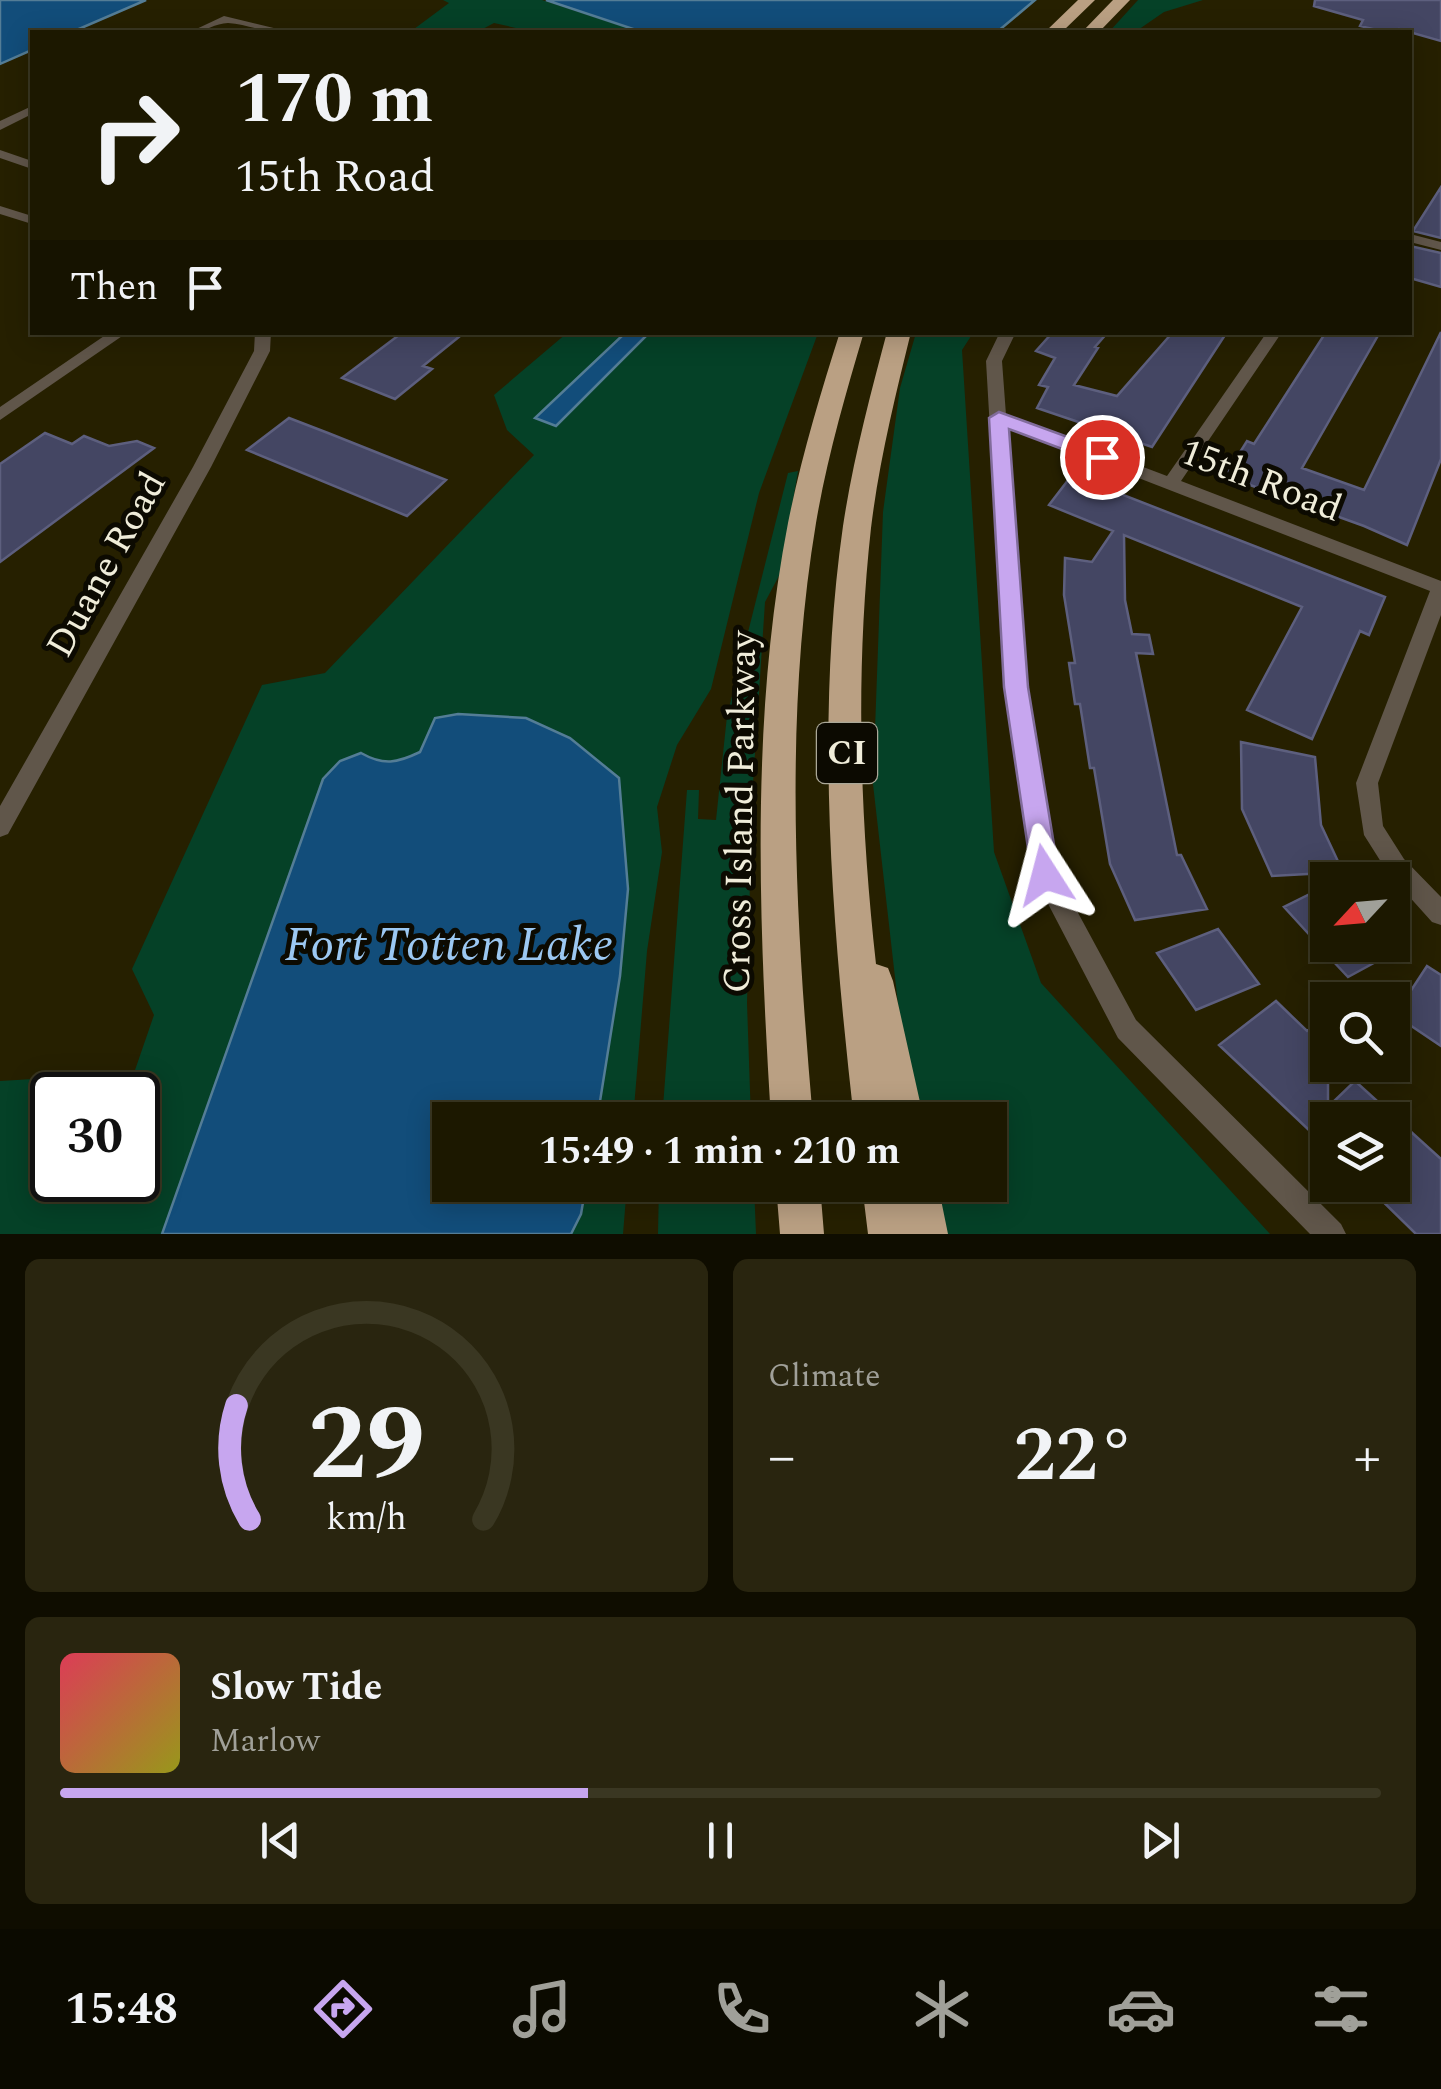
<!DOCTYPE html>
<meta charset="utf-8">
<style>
body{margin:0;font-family:Spectral,serif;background:#29250f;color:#f1f3f6;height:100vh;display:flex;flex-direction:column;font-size:38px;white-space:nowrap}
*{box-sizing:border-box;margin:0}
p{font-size:32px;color:#a0a099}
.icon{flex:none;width:55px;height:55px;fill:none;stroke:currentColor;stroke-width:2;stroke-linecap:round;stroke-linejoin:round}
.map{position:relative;height:1234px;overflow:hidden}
.side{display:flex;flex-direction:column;gap:25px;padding:25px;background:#0f0d00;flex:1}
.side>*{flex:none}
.guide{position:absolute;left:30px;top:30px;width:1382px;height:305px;border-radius:0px;box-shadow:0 5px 25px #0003,0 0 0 2px #3a3722;background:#1c1800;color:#f1f3f6;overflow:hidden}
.needle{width:65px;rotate:244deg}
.tools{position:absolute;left:1310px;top:862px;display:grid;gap:20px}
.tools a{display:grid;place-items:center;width:100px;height:100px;border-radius:0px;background:#1c1800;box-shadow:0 5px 25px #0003,0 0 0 2px #3a3722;font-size:50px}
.speed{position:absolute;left:30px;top:1072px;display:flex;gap:20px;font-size:50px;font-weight:700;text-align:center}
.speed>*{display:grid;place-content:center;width:130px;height:130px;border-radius:50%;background:#1c1800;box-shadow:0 5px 25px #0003,0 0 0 2px #3a3722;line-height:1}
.speed .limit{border:5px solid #111;border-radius:15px;background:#fff;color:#111}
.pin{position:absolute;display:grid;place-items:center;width:85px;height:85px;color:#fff;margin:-42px;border:5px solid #fff;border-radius:50%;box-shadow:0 2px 10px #0007}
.me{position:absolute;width:110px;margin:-55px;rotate:351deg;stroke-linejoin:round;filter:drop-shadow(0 0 8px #0008)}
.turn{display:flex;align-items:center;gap:35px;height:210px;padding:0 40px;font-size:45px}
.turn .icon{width:130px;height:130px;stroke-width:2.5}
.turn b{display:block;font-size:70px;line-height:85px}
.then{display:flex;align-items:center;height:95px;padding:0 40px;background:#0003;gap:20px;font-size:38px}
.big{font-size:75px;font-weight:700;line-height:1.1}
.side .tile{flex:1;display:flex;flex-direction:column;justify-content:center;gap:15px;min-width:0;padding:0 35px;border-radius:15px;background:#29250f}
.side .dial{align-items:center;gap:0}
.dial svg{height:260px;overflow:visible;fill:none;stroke:#3a3722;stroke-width:7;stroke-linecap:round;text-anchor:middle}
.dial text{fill:#f1f3f6;stroke:none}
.song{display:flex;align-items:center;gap:30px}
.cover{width:120px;height:120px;border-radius:15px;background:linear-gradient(135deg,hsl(350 70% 55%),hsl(60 70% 35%))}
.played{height:10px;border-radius:5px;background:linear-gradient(90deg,#c7a6ef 40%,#3a3722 40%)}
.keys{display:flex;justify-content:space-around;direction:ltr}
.heat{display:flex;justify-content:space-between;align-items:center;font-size:55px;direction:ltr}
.side .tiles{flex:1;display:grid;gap:25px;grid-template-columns:1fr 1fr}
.tile:last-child{grid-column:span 2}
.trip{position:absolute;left:432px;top:1102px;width:575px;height:100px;border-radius:0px;background:#1c1800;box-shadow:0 5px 25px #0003,0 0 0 2px #3a3722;font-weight:700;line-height:100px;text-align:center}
.dock{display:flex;height:160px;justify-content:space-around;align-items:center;background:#0b0a00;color:#a0a099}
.dock .icon{width:70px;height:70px}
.dock .on{color:#c7a6ef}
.dock b{font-size:45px;color:#f1f3f6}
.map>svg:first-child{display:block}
.green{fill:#054127;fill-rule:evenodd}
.water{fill:#124d7a;stroke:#547d96;stroke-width:2.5}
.building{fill:#444663;stroke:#5d5f7e;stroke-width:2.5}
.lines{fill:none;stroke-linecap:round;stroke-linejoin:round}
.street{fill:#60564a;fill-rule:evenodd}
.highway{fill:#baa083;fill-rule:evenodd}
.route{fill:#c7a6ef;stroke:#816c9b;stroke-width:2.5}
.labels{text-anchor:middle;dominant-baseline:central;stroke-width:10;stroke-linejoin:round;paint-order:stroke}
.shield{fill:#0c0a01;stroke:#aba898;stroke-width:2.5}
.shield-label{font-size:35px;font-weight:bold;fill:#efecd9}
.street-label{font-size:38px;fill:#efecd9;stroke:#0c0a01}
.near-water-label{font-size:48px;font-style:italic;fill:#9cc8f2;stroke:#0c0a01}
</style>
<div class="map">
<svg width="1441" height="1234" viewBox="0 0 1441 1234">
<rect width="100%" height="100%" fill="#262000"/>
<path class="green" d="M 443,0 L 542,0 L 640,32 L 534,32 L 494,23 L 477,32 L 410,32 L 449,3 Z
M 1138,0 L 1203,0 L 1164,12 L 1135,32 L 1109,32 Z
M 567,333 L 625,333 L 536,418 L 556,426 L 649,333 L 818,333 L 759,493 L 711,689 L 677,745 L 657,807 L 662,852 L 647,951 L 633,1120 L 597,1120 L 620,976 L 628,889 L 435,719 L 420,752 C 390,766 355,769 323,779 L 162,1234 L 0,1234 L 0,1081 L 134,1073 L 154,1015 L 132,969 L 262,685 L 325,673 L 534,455 L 507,430 L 494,395 ZM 52,1095 L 138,1095 L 138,1180 L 52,1180 Z
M 916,333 L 973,333 L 962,350 L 994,852 L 1041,983 L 1270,1234 L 939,1234 L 929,1185 L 990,1185 L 990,1120 L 916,1120 L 906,1074 L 873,784 L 883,512 L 900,388 Z
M 798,471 L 781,572 L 765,602 L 752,798 L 747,1003 L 751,1120 L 662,1120 L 687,790 L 699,790 L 698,819 L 716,820 L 727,716 L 788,473 Z
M 586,1185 L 627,1185 L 623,1234 L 571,1234 L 581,1214 Z
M 659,1185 L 754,1185 L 756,1234 L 658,1234 Z"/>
<path class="water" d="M 0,0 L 146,0 L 72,32 L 32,32 L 32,50 L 0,64 Z
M 546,0 L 1035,0 L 997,32 L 642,32 Z
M 625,333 L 649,333 L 556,426 L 535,418 Z
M 458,714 L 526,718 L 570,738 L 619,778 L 628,889 L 620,976 L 597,1120 L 450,1120 L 450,1185 L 586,1185 L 581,1214 L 571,1234 L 162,1234 L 323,779 L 340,761 L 361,753 C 384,766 397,763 420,752 L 435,718 Z"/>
<path class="building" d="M 1315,0 L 1441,0 L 1441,41 L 1399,29 L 1385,32 L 1360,26 L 1363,20 L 1314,6 Z
M 1441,187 L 1441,238 L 1413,231 Z
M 1410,246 L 1441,253 L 1441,287 L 1410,278 Z
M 403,332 L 465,332 L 423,366 L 432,369 L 395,399 L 342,378 Z
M 1053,332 L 1108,332 L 1095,347 L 1098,348 L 1074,385 L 1117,396 L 1173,332 L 1227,332 L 1152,447 L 1037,408 L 1048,387 L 1039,385 L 1055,358 L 1036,351 Z
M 1326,332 L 1380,332 L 1302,468 L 1364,490 L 1441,332 L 1441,459 L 1407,545 L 1364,526 L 1225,476 L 1247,441 L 1254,444 Z
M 289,418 L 328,433 L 446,480 L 407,516 L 247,450 Z
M 45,433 L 72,444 L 84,436 L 109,446 L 137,441 L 154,448 L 0,562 L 0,464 Z
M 1072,475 L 1385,597 L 1369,635 L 1360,631 L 1312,739 L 1247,710 L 1302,607 L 1124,535 L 1125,600 L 1132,634 L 1149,635 L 1153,654 L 1136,653 L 1177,855 L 1181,855 L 1207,909 L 1135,920 L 1110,864 L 1094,768 L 1090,768 L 1080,704 L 1075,704 L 1069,663 L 1075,663 L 1064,595 L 1065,558 L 1092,562 L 1113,531 L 1049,505 Z
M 1241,742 L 1315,757 L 1321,825 L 1343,872 L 1272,876 L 1242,809 Z
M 1328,885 L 1328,955 L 1284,907 Z
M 1218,929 L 1259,984 L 1196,1010 L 1157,953 Z
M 1330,945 L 1407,945 L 1348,977 L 1331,959 L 1336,955 Z
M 1427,966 L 1441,975 L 1441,1046 L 1395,1015 Z
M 1276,1001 L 1307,1031 L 1317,1024 L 1328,1034 L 1328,1107 L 1355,1081 L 1441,1159 L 1441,1234 L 1416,1234 L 1366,1185 L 1392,1185 L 1392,1120 L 1328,1120 L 1328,1148 L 1219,1045 Z"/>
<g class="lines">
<path class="street" d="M 224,16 L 282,30 L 283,32 C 264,33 247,24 228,23 C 215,23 204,33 190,32 Z
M 32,106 L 32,114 L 0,130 L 0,121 Z
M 0,150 L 32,161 L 32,169 L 0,158 Z
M 0,206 L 32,216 L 32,224 L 0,214 Z
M 1410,234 L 1441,242 L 1441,250 L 1410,242 Z
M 110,332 L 128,332 L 0,420 L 0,407 Z
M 255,332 L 271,332 L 270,351 L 211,467 L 8,834 L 0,837 L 0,806 L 193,467 L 254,351 Z
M 1000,332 L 1016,332 L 1002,361 L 1006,415 L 1167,476 L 1267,332 L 1282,332 L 1181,481 L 1441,581 L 1441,615 L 1378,783 L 1383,826 L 1404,859 L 1441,897 L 1441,925 L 1432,922 L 1388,873 L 1364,835 L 1356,783 L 1430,591 L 1007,427 L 1027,687 L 1057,874 L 1136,1020 L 1341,1224 L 1346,1234 L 1310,1234 L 1118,1038 L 1033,875 L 1005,687 L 986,361 Z"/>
<path class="highway" d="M 1078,0 L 1095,0 L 1062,32 L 1045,32 Z
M 1113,0 L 1130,0 L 1099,32 L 1082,32 Z
M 840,332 L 864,332 C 845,396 827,458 816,523 C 783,721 796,922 813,1120 L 771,1120 C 759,922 750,719 788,523 C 801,458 820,395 840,332 Z
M 887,332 L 911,332 C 895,397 879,462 871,528 C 855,673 860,819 876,964 L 888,968 L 893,981 L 924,1120 L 854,1120 C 832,923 815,723 843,526 C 853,460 870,396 887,332 Z
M 776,1185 L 820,1185 L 824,1234 L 780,1234 Z
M 862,1185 L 938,1185 L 948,1234 L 868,1234 Z"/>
</g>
<path class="route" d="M 999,412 L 1109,452 L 1111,457 L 1102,463 L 1094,461 L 1009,429 L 1028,687 L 1059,875 L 1055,884 L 1045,887 L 1036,884 L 1032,875 L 1004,687 L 989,418 Z"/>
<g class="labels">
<rect class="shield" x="817" y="723" width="60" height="60" rx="8"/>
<g class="shield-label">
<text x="847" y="753">CI</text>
</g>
<g class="street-label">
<text transform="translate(1261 481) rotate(21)">15th Road</text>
<text transform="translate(107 565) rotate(-61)">Duane Road</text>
<text transform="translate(741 812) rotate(-89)">Cross Island Parkway</text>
</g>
<g class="near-water-label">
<text x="449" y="945">Fort Totten Lake</text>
</g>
</g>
</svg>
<div class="tools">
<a><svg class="needle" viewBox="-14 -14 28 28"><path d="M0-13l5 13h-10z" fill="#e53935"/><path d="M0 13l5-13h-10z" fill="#a0a099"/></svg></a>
<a><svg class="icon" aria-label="search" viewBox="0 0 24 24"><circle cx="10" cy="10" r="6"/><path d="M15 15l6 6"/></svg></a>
<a><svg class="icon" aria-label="layers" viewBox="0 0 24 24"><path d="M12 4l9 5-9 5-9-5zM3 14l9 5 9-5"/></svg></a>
</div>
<div class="speed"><div class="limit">30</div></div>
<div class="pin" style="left:1102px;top:457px;background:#d93025"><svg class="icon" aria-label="arrive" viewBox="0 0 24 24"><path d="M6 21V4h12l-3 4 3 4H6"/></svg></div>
<svg class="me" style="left:1045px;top:875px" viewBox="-20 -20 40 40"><path d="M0-17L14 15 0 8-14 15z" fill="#c7a6ef" stroke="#fff" stroke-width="4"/></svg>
<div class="trip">15:49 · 1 min · 210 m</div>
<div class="guide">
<div class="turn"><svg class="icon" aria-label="right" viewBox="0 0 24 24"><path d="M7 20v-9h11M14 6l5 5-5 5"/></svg><div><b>170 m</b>15th Road</div></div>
<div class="then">Then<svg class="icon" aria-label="arrive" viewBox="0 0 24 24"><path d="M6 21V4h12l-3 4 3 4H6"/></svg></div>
</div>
</div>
<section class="side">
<div class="tiles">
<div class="tile dial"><svg viewBox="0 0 100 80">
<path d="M14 69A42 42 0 1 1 86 69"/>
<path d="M14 69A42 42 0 0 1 10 34" stroke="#c7a6ef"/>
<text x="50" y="56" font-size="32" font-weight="700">29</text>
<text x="50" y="72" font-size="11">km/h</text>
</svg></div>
<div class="tile"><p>Climate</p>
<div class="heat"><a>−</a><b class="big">22°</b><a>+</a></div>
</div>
<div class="tile">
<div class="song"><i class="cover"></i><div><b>Slow Tide</b><p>Marlow</p></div></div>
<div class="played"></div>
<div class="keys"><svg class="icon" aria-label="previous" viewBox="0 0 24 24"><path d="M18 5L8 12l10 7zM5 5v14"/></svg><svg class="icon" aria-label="pause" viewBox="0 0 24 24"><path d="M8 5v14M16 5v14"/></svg><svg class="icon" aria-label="next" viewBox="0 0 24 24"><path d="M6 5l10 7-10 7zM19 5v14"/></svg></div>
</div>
</div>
</section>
<nav class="dock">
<b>15:48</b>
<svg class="icon on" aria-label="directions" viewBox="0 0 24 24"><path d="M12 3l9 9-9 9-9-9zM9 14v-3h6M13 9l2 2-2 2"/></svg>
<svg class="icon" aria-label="music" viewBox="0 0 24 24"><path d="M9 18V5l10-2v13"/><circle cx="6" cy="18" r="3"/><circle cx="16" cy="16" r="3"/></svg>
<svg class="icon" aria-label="phone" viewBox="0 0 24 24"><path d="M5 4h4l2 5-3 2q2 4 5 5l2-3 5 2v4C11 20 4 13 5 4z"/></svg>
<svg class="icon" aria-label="climate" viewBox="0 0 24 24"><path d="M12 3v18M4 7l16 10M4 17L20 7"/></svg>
<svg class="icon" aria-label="car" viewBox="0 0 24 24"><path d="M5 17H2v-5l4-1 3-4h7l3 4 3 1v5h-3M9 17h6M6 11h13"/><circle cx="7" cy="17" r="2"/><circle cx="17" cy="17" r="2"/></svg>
<svg class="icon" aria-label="filters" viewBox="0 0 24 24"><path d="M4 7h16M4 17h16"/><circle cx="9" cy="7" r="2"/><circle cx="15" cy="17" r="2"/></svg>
</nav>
